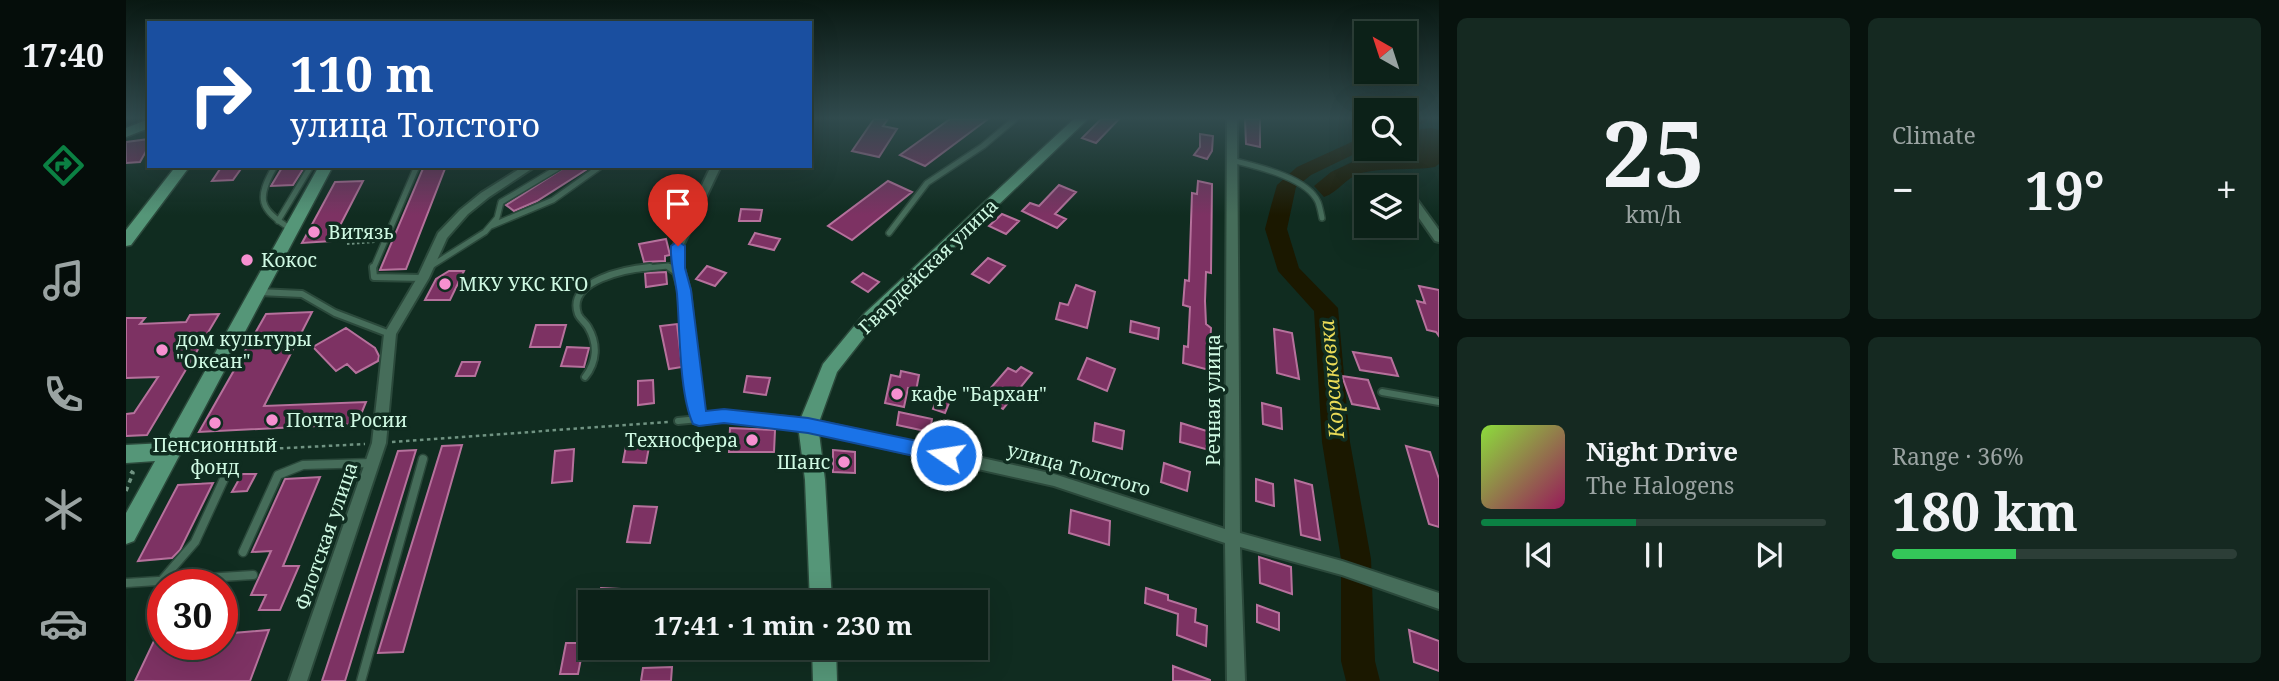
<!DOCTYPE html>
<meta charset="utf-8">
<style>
body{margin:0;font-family:"Noto Serif",serif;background:#152921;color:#f1f3f6;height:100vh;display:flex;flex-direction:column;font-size:26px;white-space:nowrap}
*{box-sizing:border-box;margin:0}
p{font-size:23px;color:#9aa3a2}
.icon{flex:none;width:38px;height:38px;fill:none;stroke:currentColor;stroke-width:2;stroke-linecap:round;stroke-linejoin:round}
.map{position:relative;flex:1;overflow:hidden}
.drawer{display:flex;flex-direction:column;gap:18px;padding:18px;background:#07120d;width:840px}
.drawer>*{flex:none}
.guide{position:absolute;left:21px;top:21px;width:665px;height:147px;border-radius:0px;box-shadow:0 7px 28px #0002,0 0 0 2px #2c3e37;background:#1a4fa0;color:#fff;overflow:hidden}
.needle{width:46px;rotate:321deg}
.fabs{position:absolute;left:1228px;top:21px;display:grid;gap:14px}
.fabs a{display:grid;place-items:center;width:63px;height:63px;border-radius:0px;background:#0c2118;box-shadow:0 7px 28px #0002,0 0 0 2px #2c3e37;font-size:35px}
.speed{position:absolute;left:21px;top:569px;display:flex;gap:14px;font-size:35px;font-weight:700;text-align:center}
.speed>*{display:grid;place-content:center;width:91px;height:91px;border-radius:50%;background:#0c2118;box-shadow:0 7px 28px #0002,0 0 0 2px #2c3e37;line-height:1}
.speed .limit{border:10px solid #d22;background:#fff;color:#111}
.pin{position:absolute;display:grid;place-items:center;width:60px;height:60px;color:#fff;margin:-72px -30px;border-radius:50% 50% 50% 0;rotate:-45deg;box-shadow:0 0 7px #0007}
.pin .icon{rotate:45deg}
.me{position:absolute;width:77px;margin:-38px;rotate:283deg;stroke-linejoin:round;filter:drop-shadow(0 0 5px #0008)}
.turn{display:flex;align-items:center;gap:24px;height:147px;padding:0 28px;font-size:32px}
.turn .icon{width:91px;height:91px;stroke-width:2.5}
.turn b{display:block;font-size:49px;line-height:60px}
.big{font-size:52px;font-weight:700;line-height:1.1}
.drawer .card{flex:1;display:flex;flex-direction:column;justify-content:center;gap:10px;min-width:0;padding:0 24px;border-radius:10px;background:#152921}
.drawer .dial{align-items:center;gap:0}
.dial b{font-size:91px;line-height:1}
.song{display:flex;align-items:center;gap:21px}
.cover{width:84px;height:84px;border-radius:10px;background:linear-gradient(135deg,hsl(90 70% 55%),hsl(330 70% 35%))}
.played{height:7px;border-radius:4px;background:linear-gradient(90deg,#0b8043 45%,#2c3e37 45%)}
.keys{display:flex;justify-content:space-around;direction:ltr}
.heat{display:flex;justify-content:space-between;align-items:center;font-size:38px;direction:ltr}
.charge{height:10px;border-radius:5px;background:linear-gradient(90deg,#34c759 36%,#2c3e37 0)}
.drawer .tiles{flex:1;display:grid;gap:18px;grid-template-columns:repeat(2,1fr)}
.trip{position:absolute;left:452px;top:590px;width:410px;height:70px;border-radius:0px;background:#0c2118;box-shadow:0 7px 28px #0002,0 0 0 2px #2c3e37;font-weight:700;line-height:70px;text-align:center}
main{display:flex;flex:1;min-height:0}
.tab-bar{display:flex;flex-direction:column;width:126px;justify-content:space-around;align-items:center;background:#050d0a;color:#9aa3a2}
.tab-bar .icon{width:49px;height:49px}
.tab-bar .current{color:#0b8043}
.tab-bar b{font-size:32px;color:#f1f3f6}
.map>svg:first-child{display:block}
.water{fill:#1b1800}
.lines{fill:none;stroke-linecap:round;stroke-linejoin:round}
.river{fill:#1b1800;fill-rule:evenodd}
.building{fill:#7d3263;stroke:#b6719c;stroke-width:2}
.lane-far2-casing{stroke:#2b493b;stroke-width:8}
.lane-far1-casing{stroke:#2b493b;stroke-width:10}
.lane-casing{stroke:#2b493b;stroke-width:11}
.street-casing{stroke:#2b493b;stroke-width:4}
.secondary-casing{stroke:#2b493b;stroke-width:3}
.path-far2{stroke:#709382;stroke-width:2;stroke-dasharray:2.5 2.5;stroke-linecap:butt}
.path-far1{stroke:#709382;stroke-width:2.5;stroke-dasharray:3.5 3.5;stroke-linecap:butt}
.path{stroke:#709382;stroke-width:3.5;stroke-dasharray:4.5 4.5;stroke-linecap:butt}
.lane-far2{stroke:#466d5a;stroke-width:5}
.lane-far1{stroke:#466d5a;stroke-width:6}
.lane{stroke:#466d5a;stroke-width:8}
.street{fill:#466d5a;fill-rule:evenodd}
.secondary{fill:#559678;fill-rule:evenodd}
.route{fill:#1a73e8;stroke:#114b97;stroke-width:2}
.poi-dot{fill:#f690d0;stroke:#102c20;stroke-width:2.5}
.labels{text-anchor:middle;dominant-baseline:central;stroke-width:7;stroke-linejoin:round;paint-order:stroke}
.poi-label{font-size:19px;fill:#cff9e3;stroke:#102c20;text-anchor:start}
.street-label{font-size:19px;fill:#cff9e3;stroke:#102c20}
.water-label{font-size:21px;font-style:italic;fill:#e9da57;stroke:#102c20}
</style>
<main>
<nav class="tab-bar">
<b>17:40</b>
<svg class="icon current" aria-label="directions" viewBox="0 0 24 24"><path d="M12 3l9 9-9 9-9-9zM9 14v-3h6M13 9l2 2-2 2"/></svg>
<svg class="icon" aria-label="music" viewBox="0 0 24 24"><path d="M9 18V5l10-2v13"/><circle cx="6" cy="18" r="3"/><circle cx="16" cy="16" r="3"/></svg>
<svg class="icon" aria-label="phone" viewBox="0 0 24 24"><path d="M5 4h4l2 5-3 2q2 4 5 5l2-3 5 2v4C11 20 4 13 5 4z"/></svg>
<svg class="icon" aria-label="climate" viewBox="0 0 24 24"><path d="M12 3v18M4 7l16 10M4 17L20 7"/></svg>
<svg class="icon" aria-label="car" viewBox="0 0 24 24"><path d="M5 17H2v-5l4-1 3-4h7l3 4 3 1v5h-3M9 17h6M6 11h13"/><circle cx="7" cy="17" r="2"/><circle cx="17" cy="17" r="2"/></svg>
</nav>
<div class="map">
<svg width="1313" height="681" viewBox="0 0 1313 681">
<rect width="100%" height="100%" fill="#102c20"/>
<path class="water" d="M 1305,128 L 1313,130 L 1313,164 L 1309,167 C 1285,171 1259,167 1235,173 C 1219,178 1213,192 1198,197 L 1188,186 L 1205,172 L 1254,149 L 1279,149 L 1279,138 L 1295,129 Z"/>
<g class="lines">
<path class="river" d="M 1279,119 L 1301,119 L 1298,123 L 1279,129 Z
M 1241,135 L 1241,148 L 1185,175 L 1170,187 L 1161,229 L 1173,268 L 1212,308 L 1224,442 L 1245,559 L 1249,661 L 1254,681 L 1220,681 L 1215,661 L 1215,559 L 1196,442 L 1188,311 L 1152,271 L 1139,229 L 1145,206 L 1151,185 L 1171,167 Z"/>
</g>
<path class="building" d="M 748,119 L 762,119 L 757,126 L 771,129 L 753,157 L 726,151 Z
M 824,119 L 862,119 L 799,166 L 774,155 Z
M 975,119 L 993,119 L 970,143 L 956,138 Z
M 1119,119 L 1134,119 L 1134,147 L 1120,144 Z
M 1074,134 L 1087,136 L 1086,151 L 1081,159 L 1068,155 L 1074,147 Z
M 23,139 L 23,146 L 14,162 L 0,163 L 0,142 Z
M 96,166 L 117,166 L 107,180 L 86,181 Z
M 157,166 L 179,166 L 167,185 L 145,186 Z
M 298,166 L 320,166 L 280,269 L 254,270 Z
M 441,166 L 466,166 L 411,201 L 388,211 L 380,205 Z
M 237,181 L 206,241 L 176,243 L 209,182 Z
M 762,181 L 786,192 L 726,240 L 702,226 Z
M 1072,181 L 1086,184 L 1085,273 L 1080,272 L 1079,301 L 1080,324 L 1085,328 L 1083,370 L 1057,363 L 1058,346 L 1062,347 L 1064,307 L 1057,305 L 1059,280 L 1063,281 L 1066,193 L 1071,194 Z
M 933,185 L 950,192 L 929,214 L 940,219 L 931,228 L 896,211 L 904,203 L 913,206 Z
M 615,209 L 636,210 L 634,221 L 613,221 Z
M 876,214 L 893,221 L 880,234 L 863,226 Z
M 629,233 L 654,239 L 648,250 L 623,244 Z
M 540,239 L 544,255 L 539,256 L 539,261 L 518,262 L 513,244 Z
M 862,258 L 879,266 L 863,283 L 846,274 Z
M 581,266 L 600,273 L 589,286 L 570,279 Z
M 323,271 L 338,271 L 324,300 L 299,300 L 310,279 Z
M 540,272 L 541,284 L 520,287 L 519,273 Z
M 737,273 L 753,282 L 742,292 L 726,282 Z
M 950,285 L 969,292 L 961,328 L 930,319 L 934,303 L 942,305 Z
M 1293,286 L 1313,290 L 1313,336 L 1310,332 L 1301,330 L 1291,301 L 1299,303 Z
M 186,312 L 138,406 L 240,402 L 231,424 L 73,432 L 140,314 Z
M 93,314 L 21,435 L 0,436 L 0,414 L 8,413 L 32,377 L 0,378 L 0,318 L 19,318 L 14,324 L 60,322 L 64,315 Z
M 1005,321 L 1033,328 L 1032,339 L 1004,332 Z
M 551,324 L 556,367 L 543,369 L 534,326 Z
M 410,325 L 440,325 L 434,347 L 404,347 Z
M 220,328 L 249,348 L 253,356 L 252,361 L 230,373 L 221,364 L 210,371 L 187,347 Z
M 1148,329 L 1166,333 L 1173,379 L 1151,373 Z
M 441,347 L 463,348 L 458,367 L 435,366 Z
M 1227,352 L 1265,358 L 1272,376 L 1234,370 Z
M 961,358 L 989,369 L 981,391 L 952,379 Z
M 336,362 L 354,362 L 349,376 L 330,376 Z
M 895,367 L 906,373 L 877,409 L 857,397 L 882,368 L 890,372 Z
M 775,371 L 793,375 L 790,391 L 782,388 L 778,407 L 759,403 L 765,375 L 774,377 Z
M 621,376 L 644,378 L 640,395 L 618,392 Z
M 1216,376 L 1242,380 L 1253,409 L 1226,404 Z
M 527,380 L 528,403 L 512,405 L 512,381 Z
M 815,389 L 827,393 L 819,413 L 807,409 Z
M 1136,403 L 1155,408 L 1156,429 L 1137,424 Z
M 773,412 L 806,419 L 804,432 L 771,425 Z
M 969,423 L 998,431 L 996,449 L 967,441 Z
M 1055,423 L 1084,432 L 1083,450 L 1054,442 Z
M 604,428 L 649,430 L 648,452 L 603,452 Z
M 336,445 L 277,652 L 252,653 L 316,446 Z
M 500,446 L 523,447 L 520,463 L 497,462 Z
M 1280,446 L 1304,452 L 1313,479 L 1313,527 L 1303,524 Z
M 448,449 L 446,481 L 426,483 L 429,451 Z
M 290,450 L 219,681 L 196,681 L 272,451 Z
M 707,450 L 729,452 L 729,473 L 707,472 Z
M 1038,463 L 1064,472 L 1061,491 L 1035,482 Z
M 116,474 L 130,474 L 121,491 L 106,492 Z
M 194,477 L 157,566 L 173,566 L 154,610 L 133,610 L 140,595 L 125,595 L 145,551 L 126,552 L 159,479 Z
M 1130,479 L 1147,484 L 1148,506 L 1130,501 Z
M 1169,480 L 1186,485 L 1194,540 L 1175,535 Z
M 87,483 L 54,550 L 46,558 L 12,561 L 52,485 Z
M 508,506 L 531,507 L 524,543 L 501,542 Z
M 945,510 L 984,521 L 983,545 L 943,533 Z
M 1133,557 L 1165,567 L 1166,594 L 1134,583 Z
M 475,588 L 494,589 L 491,602 L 472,602 Z
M 1020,588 L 1042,595 L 1042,600 L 1070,609 L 1069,622 L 1081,626 L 1080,646 L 1051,635 L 1052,614 L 1019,603 Z
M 1131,605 L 1153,613 L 1153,630 L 1131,622 Z
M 37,622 L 37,644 L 96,644 L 96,634 L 143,630 L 124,681 L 9,681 Z
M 1283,630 L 1313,641 L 1313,671 L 1288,662 Z
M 440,643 L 458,643 L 452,674 L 434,674 Z
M 1047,666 L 1084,680 L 1084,681 L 1047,681 Z
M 546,667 L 545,681 L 515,681 L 517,668 Z"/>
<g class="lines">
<defs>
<path id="lane-far2" d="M 1105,160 C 1129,166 1181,177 1192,202 C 1194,207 1195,213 1196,218
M 149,166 C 130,199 133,209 165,229
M 152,221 L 185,166
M 365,226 L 427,200 L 475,166
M 763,233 L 801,183 L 857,146 L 889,119
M 302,268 L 359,232 L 371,218 L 375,202 L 435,166
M 247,269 L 291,166
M 511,269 L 542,266 L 546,269"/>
<path id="lane-far1" d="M 247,267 L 248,277 L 297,278
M 543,267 L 550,272
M 133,292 L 176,294 L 209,313 L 264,334
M 459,377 C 471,362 472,344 462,327 C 459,322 454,319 452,314 C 440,280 502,269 524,267
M 1256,392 L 1313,402
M 552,421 L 573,419"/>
<path id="lane" d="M 117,552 L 152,475 L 177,465 L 245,463
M 36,580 L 69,542 L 98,479
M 0,583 L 127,575
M 235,681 L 297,459"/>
<path id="street" d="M 1101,119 L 1111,119 L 1114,533 L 1216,561 L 1313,593 L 1313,609 L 1216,575 L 1114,547 L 1119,681 L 1101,681 L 1099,543 L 928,486 L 682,431 L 599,421 L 573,425 L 568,423 L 561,395 L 552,290 L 546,268 L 547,246 L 585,166 L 595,166 L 557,246 L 558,268 L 564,290 L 575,395 L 578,413 L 599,411 L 682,419 L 928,474 L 1099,529 Z
M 398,166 L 410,166 L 363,197 L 342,214 L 321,238 L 303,278 L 270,334 L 260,443 L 181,681 L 163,681 L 246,443 L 258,334 L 291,278 L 312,233 L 334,210 L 355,193 Z
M 1283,193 L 1287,194 L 1313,230 L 1313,242 L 1309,241 L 1279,198 L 1279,194 Z"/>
<path id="secondary" d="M 23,119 L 23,128 L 0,137 L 0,128 Z
M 948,119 L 962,119 L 751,321 L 711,372 L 692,425 L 699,480 L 706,602 L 684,602 L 679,480 L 672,425 L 697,364 L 739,313 Z
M 50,166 L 64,166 L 5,245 L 0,246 L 0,230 Z
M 193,166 L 207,166 L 8,541 L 0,544 L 0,513 L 29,461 L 0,463 L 0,445 L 39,443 Z
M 686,648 L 710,648 L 711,681 L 687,681 Z"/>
</defs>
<use href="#lane-far2" class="lane-far2-casing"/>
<use href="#lane-far1" class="lane-far1-casing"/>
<use href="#lane" class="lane-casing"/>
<use href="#street" class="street-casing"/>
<use href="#secondary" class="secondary-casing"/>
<path class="path-far2" d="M 221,244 L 250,242"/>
<path class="path-far1" d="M 266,442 L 542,422
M 63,453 L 239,444"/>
<path class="path" d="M 63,453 L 95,451
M 0,491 L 7,473 L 3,470"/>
<use href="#lane-far2" class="lane-far2"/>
<use href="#lane-far1" class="lane-far1"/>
<use href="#lane" class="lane"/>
<use href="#street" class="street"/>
<use href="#secondary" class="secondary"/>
</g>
<linearGradient id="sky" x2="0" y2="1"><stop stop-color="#091812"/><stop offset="0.55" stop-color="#314b4e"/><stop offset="1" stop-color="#314b4e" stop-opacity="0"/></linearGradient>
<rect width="1313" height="215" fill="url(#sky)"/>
<path class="route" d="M 552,241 L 559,246 L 559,268 L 565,290 L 580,411 L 598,409 L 682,418 L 820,447 L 827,450 L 829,455 L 827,461 L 820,463 L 682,433 L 598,423 L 573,426 L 567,424 C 553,394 554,329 551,294 C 549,277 544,263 545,246 Z"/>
<g class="poi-dot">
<circle cx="188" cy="232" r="7"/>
<circle cx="121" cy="260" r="7"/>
<circle cx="319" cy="284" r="7"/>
<circle cx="36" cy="350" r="7"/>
<circle cx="771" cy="394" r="7"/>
<circle cx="146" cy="420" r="7"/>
<circle cx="89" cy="423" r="7"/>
<circle cx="626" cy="440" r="7"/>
<circle cx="718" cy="462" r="7"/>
</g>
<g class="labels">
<g class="poi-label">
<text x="202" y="232">Витязь</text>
<text x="135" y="260">Кокос</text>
<text x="333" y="284">МКУ УКС КГО</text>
<text x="50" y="339">дом культуры<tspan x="50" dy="22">"Океан"</tspan></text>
<text x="785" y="394">кафе "Бархан"</text>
<text x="160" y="420">Почта Росии</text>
<text x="612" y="440" text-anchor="end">Техносфера</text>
<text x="89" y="445" text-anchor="middle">Пенсионный<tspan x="89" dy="22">фонд</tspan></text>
<text x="704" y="462" text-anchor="end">Шанс</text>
</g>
<g class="street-label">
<text transform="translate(802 266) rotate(-44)">Гвардейская улица</text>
<text transform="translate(1087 400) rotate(-90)">Речная улица</text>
<text transform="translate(953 469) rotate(16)">улица Толстого</text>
<text transform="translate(200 536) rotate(-71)">Флотская улица</text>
</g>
<g class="water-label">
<text transform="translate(1205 379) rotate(-95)">Корсаковка</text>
</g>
</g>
</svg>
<div class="fabs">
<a><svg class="needle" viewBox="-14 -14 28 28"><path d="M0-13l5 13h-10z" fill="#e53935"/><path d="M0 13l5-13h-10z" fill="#9aa3a2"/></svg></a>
<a><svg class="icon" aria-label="search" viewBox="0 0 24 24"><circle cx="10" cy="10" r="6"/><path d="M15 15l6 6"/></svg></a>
<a><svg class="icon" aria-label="layers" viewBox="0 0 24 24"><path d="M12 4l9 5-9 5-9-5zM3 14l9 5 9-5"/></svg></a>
</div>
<div class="speed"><div class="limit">30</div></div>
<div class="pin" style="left:552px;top:246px;background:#d93025"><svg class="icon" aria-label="arrive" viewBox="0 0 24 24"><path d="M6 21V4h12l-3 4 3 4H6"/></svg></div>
<svg class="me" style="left:820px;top:455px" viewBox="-20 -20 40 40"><circle r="17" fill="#1a73e8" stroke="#fff" stroke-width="3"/><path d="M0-11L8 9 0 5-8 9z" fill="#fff"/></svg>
<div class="trip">17:41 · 1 min · 230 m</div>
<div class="guide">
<div class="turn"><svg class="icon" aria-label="right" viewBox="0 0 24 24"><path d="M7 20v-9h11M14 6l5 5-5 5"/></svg><div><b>110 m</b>улица Толстого</div></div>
</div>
</div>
<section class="drawer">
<div class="tiles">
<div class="card dial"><b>25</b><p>km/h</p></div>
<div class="card"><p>Climate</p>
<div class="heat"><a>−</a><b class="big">19°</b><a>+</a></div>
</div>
<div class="card">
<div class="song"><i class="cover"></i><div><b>Night Drive</b><p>The Halogens</p></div></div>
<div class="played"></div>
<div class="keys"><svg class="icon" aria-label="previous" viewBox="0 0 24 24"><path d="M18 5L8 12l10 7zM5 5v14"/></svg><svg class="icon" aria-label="pause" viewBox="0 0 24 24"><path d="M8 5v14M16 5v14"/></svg><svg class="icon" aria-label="next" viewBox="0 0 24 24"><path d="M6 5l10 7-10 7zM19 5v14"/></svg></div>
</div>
<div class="card"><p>Range · 36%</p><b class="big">180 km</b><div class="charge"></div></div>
</div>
</section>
</main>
